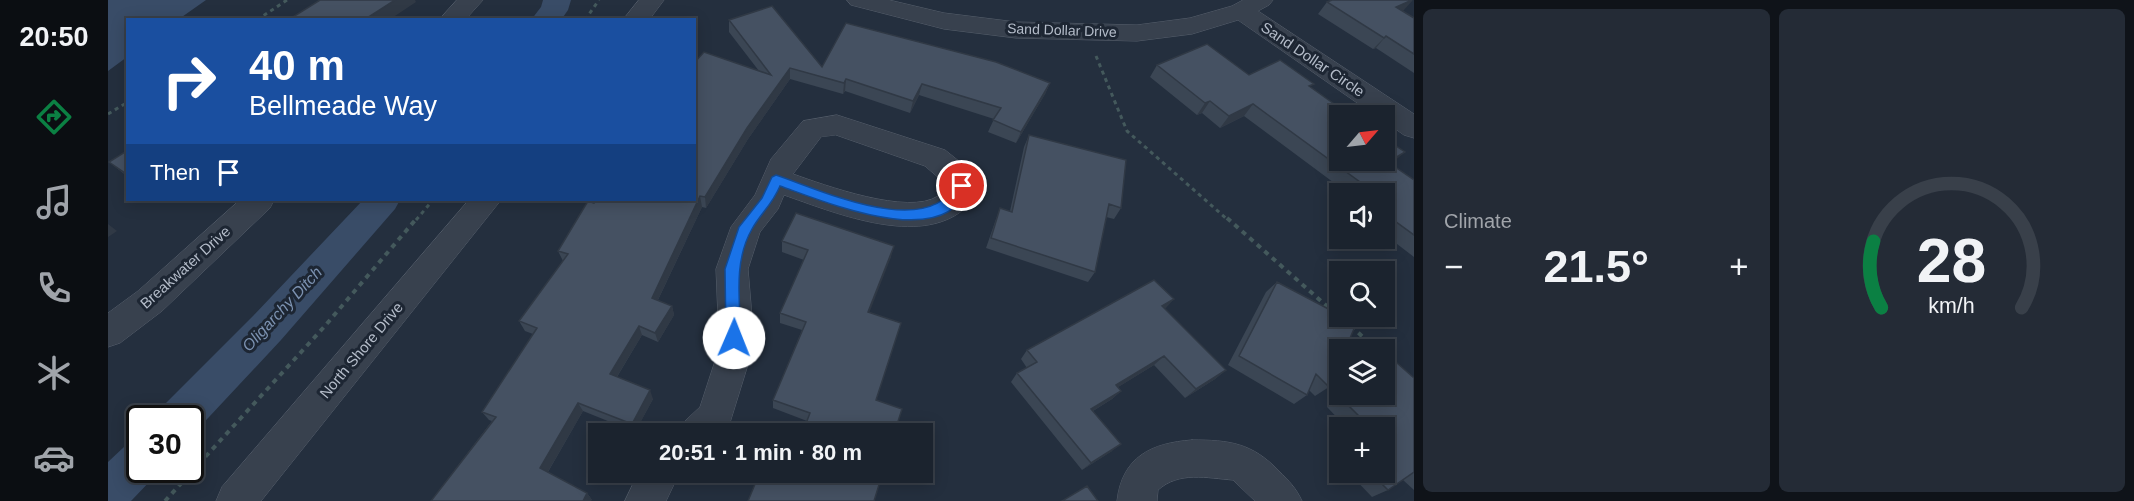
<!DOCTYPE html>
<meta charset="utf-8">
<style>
body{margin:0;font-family:Arial,sans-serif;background:#242b36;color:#f1f3f6;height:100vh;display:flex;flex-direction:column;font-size:22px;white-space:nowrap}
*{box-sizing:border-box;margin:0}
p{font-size:20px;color:#a0a4aa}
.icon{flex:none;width:33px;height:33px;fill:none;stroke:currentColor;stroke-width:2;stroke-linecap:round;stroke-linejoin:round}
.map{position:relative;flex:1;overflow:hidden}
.drawer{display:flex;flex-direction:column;gap:9px;padding:9px;background:#0f1319;width:720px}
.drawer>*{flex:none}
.hud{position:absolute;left:18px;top:18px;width:570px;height:183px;border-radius:0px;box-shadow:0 3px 15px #0003,0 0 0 2px #39404a;background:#1a4fa0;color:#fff;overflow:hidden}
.needle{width:39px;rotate:62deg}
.fabs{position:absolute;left:1221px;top:105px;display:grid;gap:12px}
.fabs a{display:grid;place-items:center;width:66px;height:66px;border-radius:0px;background:#1b232e;box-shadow:0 3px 15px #0003,0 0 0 2px #39404a;font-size:30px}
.speed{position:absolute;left:18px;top:405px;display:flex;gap:12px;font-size:30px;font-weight:700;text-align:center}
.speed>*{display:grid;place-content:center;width:78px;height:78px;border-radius:50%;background:#1b232e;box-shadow:0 3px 15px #0003,0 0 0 2px #39404a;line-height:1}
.speed .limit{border:3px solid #111;border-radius:9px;background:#fff;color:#111}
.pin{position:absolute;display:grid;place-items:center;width:51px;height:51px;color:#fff;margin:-26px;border:3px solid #fff;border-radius:50%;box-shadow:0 2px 6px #0007}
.me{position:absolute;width:66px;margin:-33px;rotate:1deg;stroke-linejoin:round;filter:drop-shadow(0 0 4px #0008)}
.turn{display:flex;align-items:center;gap:21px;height:126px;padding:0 24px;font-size:27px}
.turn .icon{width:78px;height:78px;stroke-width:2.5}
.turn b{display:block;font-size:42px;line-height:51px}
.then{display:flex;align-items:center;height:57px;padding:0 24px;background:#0003;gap:12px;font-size:22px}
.big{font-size:45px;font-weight:700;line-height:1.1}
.drawer .card{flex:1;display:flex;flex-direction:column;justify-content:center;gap:9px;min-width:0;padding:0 21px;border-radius:9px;background:#242b36}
.drawer .dial{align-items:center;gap:0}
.dial svg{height:156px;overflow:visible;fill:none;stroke:#39404a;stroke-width:7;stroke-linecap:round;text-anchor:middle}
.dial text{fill:#f1f3f6;stroke:none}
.heat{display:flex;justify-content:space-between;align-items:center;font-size:33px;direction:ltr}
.drawer .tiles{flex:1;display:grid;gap:9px;grid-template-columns:repeat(2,1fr)}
.trip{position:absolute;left:480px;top:423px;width:345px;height:60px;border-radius:0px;background:#1b232e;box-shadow:0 3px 15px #0003,0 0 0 2px #39404a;font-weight:700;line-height:60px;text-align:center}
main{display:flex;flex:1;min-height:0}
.menu{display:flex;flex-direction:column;width:108px;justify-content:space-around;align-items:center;background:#0b0e12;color:#a0a4aa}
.menu .icon{width:42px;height:42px}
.menu .active{color:#0b8043}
.menu b{font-size:27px;color:#f1f3f6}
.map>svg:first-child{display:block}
.water{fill:#394c67}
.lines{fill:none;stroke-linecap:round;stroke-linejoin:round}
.canal{fill:#394c67;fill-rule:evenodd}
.street-casing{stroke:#565f6c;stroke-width:1}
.path-far1{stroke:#44595c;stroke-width:3;stroke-dasharray:4 4;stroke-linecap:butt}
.path{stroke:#44595c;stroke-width:4;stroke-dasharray:5 5;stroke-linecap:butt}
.street{fill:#38414e;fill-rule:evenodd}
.wall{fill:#3b4654}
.shaded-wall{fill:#303945}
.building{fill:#455162;stroke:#303945;stroke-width:1.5}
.route{fill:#1a73e8;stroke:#114b97;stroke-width:1.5}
.labels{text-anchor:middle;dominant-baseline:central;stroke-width:6;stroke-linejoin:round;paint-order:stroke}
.far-street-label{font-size:14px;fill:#b4bcc9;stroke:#1d2633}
.street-label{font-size:15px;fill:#b4bcc9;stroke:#1d2633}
.water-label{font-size:16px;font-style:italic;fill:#7c92b1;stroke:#1d2633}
</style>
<main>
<nav class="menu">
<b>20:50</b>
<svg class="icon active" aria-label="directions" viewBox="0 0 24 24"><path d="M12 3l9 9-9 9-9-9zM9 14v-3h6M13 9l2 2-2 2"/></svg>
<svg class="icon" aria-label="music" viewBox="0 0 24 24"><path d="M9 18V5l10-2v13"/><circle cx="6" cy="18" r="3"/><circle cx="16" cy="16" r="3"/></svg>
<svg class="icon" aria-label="phone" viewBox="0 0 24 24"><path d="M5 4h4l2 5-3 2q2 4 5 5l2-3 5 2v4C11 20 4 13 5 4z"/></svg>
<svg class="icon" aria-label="climate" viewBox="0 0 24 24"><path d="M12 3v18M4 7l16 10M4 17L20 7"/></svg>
<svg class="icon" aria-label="car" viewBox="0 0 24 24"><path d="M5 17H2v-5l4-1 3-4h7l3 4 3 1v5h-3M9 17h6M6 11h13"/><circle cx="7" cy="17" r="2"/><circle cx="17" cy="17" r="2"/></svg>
</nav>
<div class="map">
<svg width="1306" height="501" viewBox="0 0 1306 501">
<rect width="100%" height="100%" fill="#242f3e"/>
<path class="water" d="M 0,0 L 98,0 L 71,19 L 20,20 L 19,57 L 0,71 Z"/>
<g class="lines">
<path class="canal" d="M 435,0 L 463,0 L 460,10 L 453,20 L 423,20 L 433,7 Z
M 255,200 L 292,200 L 287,209 L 173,340 L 87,432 L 82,434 L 82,418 L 51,418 L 57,404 L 145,316 Z
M 32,440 L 32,470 L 50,470 L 47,476 L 23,501 L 0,501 L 0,462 L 17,446 Z"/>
<defs>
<path id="street" d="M 349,0 L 375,0 L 357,20 L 331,20 Z
M 531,0 L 556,0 L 541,20 L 515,20 Z
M 739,0 L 781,0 L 836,13 L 908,22 L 1029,25 L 1082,18 L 1124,6 L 1135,0 L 1165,0 L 1161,5 L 1150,11 L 1306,114 L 1306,138 L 1296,135 L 1276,121 L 1276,116 L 1268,116 L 1130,20 L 1084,34 L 1029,41 L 908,38 L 836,29 L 743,5 Z
M 729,115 L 837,150 L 857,166 L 869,186 C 864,194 859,208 851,213 C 804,245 725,212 676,195 L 670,209 L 652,232 L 640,269 L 644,317 L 642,358 L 620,429 L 616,434 L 572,434 L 577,421 L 592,407 L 608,358 L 610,317 L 608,269 L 623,227 L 647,195 L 663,159 L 695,121 ZM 728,135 L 817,166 L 839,185 C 836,189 834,194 830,196 C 801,216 716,185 685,174 L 713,137 Z
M 132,200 L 166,200 L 162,208 L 54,311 L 12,343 L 0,347 L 0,313 L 30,291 Z
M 361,200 L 393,200 L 153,501 L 108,501 L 114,487 Z
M 1084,440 C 1122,440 1144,443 1171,471 C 1181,481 1188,488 1194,501 L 1147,501 L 1125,480 C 1099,478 1071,471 1050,490 L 1049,501 L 1009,501 C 1014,457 1043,443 1084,440 Z
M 531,472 L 572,472 L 558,501 L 517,501 Z"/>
</defs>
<use href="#street" class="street-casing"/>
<path class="path-far1" d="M 149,20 L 179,0
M 477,20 L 491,0
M 988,56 L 1019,131 L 1120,220
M 0,114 L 20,102
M 308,220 L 325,200"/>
<path class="path" d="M 1119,218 L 1230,316
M 1243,326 L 1269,350
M 1276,356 L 1290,367
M 57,501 L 216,327 L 309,218"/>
<use href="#street" class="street"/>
</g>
<path class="wall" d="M 1219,2 L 1295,11 L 1306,18 L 1306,73 L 1268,48 L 1265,49 L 1210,14 Z
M 621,20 L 714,67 L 942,83 L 937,94 L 908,143 L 880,132 L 886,119 L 811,95 L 802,113 L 737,91 L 735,94 L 682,79 L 640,139 L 598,208 L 594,207 L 550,300 L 564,306 L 566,315 L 550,342 L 534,335 L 509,377 L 545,399 L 527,432 L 475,411 L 440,472 L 479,493 L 484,500 L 323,501 L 384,421 L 381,420 L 374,412 L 425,334 L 417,331 L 411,321 L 455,261 L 450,251 L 486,203 L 651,71 L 621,32 Z
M 1049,65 L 1141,75 L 1203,88 L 1283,164 L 1306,180 L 1306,257 L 1276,234 L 1276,194 L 1241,194 L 1136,116 L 1112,128 L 1094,113 L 1089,115 L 1042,77 Z
M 921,135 L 1013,208 L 1006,219 L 998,217 L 987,272 L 980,282 L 878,248 L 888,219 L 892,208 L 902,211 L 916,147 Z
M 20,150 L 20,177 L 1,162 Z
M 674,241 L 783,257 L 699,421 L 665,408 L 665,400 L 694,330 L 672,323 L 672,313 L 696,260 L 674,252 Z
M 1169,282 L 1221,387 L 1207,396 L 1201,390 L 1199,395 L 1186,404 L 1120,365 L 1158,292 Z
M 1057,309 L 1118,370 L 1107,379 L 1077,398 L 1046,365 L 1010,387 L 1013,391 L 1004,399 L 985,411 L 1004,451 L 974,470 L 903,382 L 909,373 L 919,368 L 913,359 L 919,350 Z
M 1306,378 L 1306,490 L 1295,480 L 1280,490 L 1264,497 L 1240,472 L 1276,472 L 1276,428 L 1239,428 L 1219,407 L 1238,394 Z"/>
<path class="shaded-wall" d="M 287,0 L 307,0 L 308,2 L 281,20 L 256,20 Z
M 1305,0 L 1295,11 L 1288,7 Z
M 1278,36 L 1268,48 L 1265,49 Z
M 682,68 L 682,79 L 640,139 L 598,208 L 597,197 L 639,128 Z
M 738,79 L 737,91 L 735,94 L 736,83 Z
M 942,83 L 937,94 L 908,143 L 913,132 Z
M 814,84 L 811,95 L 802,113 L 805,101 Z
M 1102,101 L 1094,113 L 1089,115 L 1097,103 Z
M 1145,104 L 1136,116 L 1112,128 L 1121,116 Z
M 1297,152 L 1284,163 L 1268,173 L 1280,162 Z
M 592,196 L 594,207 L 546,308 L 544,298 Z
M 0,224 L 9,231 L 0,237 Z
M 786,246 L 783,257 L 758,321 L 760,312 Z
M 1066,299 L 1057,309 L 1054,306 Z
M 564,306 L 566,315 L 550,342 L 547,333 Z
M 531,326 L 534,335 L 505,383 L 502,374 Z
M 1056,356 L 1046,365 L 999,394 L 1008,385 Z
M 1118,370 L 1107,379 L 1077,398 L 1088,389 Z
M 542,390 L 545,399 L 527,432 L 524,424 Z
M 1013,391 L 1004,399 L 975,417 L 983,409 Z
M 470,403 L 475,411 L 438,475 L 432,468 Z
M 1013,444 L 1004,451 L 974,470 L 983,463 Z
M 479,493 L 484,500 L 483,501 L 475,501 Z"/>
<path class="building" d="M 212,0 L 287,0 L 256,20 L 180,20 Z
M 1224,0 L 1304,0 L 1288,7 L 1306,18 L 1306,54 L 1278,36 L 1276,38 L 1219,2 Z
M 664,6 L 714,67 L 738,23 L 888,62 L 942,83 L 913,132 L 885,120 L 893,108 L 814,84 L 805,101 L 738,79 L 736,83 L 682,68 L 639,128 L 597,197 L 592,196 L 544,298 L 564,306 L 547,333 L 531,326 L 502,374 L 542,390 L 524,424 L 470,403 L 432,468 L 479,493 L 475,501 L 323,501 L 388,417 L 374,412 L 429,328 L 411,321 L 460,254 L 450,251 L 480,201 L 486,203 L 488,200 L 586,200 L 586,63 L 596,52 L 663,75 L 621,20 Z
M 1099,44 L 1141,75 L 1172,60 L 1206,84 L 1201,86 L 1243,116 L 1232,116 L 1232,160 L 1276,160 L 1276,138 L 1297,152 L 1280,162 L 1306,180 L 1306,235 L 1276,213 L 1276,194 L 1267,194 L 1267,193 L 1145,104 L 1121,116 L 1102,101 L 1097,103 L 1049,65 Z
M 921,135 L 1018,160 L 1013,208 L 1001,204 L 987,272 L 883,238 L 892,208 L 904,212 Z
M 20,150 L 20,175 L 1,162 Z
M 688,213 L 786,246 L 760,312 L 793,323 L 768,400 L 794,409 L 786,434 L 694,434 L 702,413 L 665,400 L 698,322 L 672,313 L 700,250 L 674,241 Z
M 1046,280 L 1066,299 L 1054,306 L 1118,370 L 1088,389 L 1056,356 L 1008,385 L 1013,391 L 983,409 L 1013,444 L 983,463 L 909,373 L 929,362 L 919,350 Z
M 1169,282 L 1232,315 L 1232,316 L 1234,316 L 1248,324 L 1237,350 L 1232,350 L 1232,362 L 1221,387 L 1208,374 L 1199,395 L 1131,356 Z
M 1289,363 L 1306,378 L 1306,472 L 1280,490 L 1262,472 L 1276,472 L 1276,428 L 1263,428 L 1233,398 L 1239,394 L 1276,394 L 1276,371 Z
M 652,472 L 775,472 L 766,501 L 640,501 Z
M 979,486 L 990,501 L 954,501 Z"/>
<path class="route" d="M 668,175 C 713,190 820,241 849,183 L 854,182 L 860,186 C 839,254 715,201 672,186 C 664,205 653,213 644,229 C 625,262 632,302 633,338 L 631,342 L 626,344 L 621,342 L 618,338 L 617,269 L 631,227 L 654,198 L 664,177 Z"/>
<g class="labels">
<g class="far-street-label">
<text transform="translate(954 30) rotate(2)">Sand Dollar Drive</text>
</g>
<g class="street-label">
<text transform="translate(1205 59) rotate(34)">Sand Dollar Circle</text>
<text transform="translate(77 267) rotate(-42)">Breakwater Drive</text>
<text transform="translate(253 350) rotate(-50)">North Shore Drive</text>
</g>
<g class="water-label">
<text transform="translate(174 309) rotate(-47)">Oligarchy Ditch</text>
</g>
</g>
</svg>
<div class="fabs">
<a><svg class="needle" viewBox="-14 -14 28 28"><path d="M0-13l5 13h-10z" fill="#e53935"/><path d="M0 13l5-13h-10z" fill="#a0a4aa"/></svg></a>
<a><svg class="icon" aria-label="sound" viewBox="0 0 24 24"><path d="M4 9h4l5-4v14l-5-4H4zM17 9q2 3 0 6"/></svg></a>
<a><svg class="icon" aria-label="search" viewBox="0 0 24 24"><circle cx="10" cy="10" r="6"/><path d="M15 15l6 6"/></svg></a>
<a><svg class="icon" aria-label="layers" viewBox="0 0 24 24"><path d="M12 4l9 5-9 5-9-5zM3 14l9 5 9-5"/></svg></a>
<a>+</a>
</div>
<div class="speed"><div class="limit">30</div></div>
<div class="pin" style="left:854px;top:186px;background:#d93025"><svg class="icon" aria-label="arrive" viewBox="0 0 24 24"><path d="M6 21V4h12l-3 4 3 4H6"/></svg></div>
<svg class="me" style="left:626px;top:338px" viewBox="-20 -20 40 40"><circle r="19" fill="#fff"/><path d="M0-13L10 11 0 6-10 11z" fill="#1a73e8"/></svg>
<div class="trip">20:51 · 1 min · 80 m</div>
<div class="hud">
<div class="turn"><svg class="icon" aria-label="right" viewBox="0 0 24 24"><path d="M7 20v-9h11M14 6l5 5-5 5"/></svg><div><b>40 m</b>Bellmeade Way</div></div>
<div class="then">Then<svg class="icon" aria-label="arrive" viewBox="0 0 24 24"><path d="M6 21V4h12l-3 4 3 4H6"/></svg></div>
</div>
</div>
<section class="drawer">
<div class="tiles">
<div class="card"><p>Climate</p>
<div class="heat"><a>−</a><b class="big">21.5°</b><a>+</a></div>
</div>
<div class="card dial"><svg viewBox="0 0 100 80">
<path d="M14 69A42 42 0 1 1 86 69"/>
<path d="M14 69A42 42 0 0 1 10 35" stroke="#0b8043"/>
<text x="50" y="56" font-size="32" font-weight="700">28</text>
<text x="50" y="72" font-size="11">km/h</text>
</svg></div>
</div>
</section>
</main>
